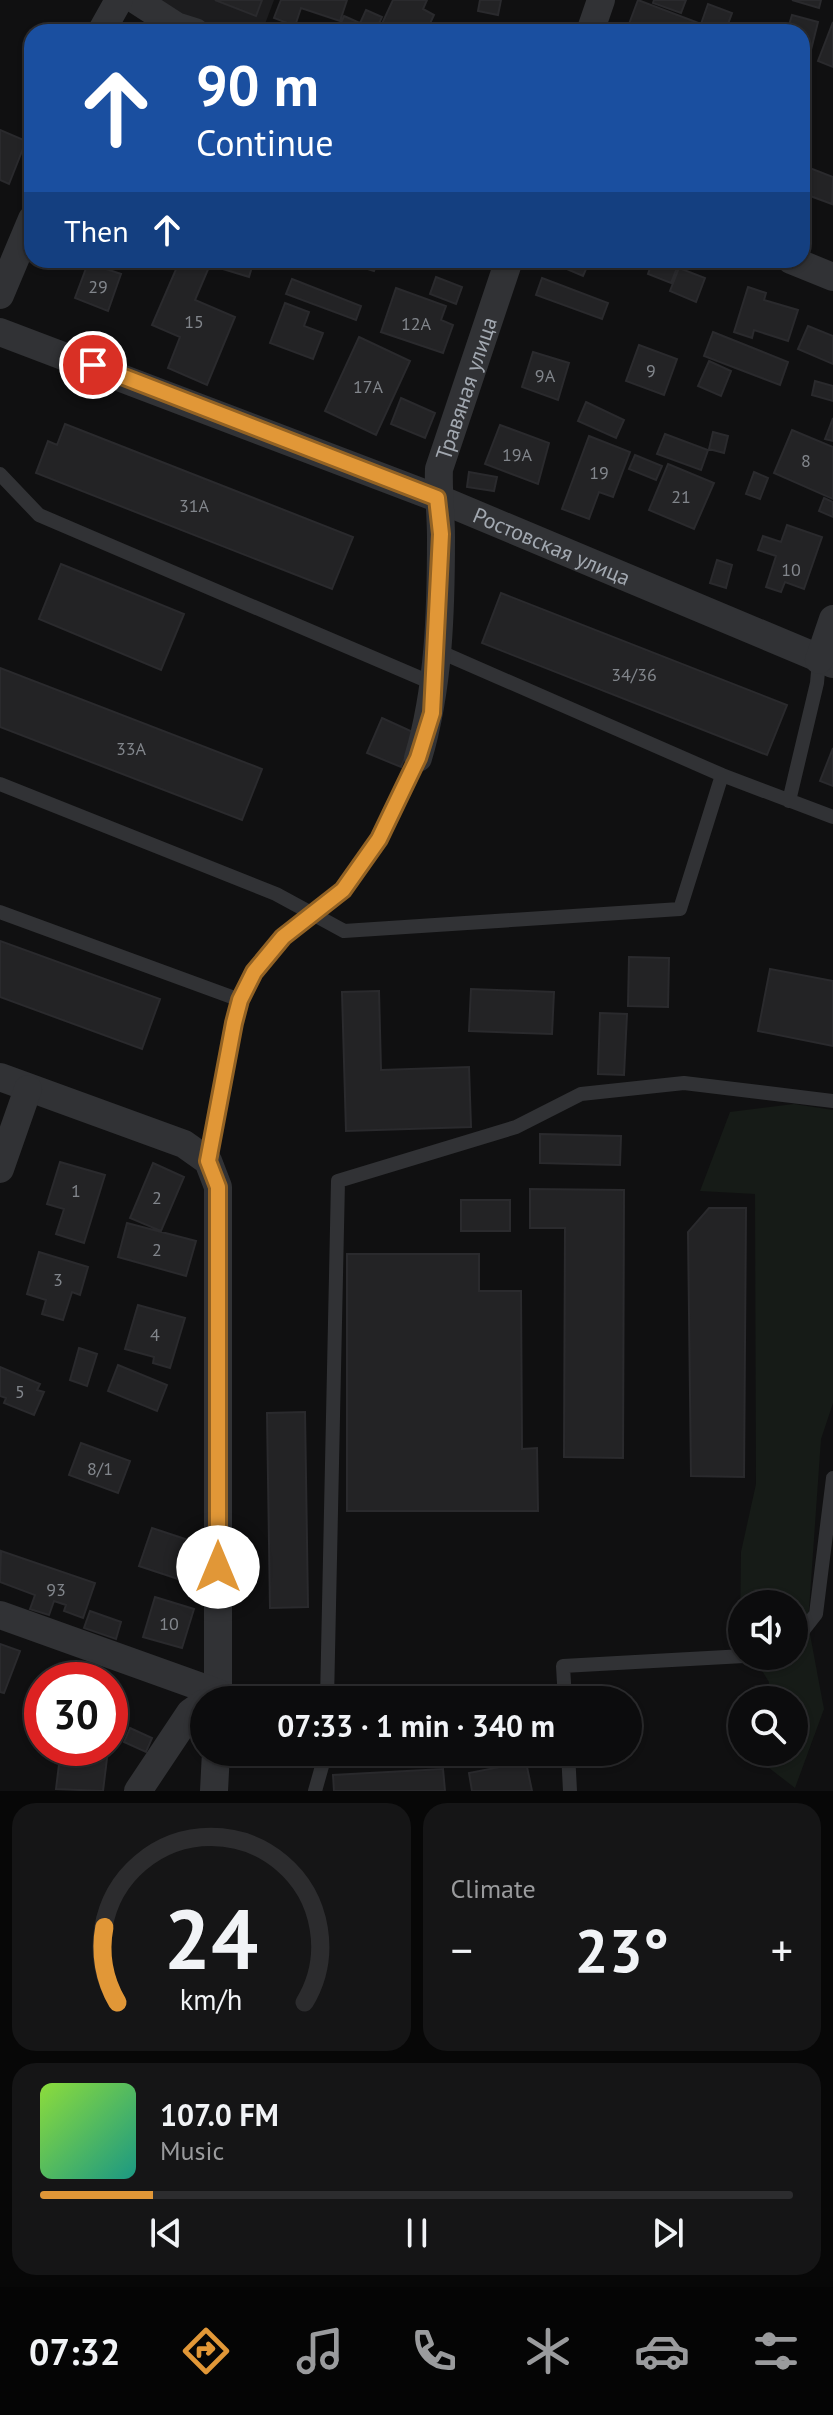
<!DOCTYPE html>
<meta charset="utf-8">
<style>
body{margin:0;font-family:"PT Sans",sans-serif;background:#151516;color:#f1f3f6;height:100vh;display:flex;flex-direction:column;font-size:30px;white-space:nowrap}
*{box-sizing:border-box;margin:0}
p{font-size:26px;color:#9a9b9d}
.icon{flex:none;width:44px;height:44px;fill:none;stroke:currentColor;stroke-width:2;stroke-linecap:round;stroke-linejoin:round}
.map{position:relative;height:1791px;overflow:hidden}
.side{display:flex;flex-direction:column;gap:12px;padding:12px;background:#070707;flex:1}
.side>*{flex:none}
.hud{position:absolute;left:24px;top:24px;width:786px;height:244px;border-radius:24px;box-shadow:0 2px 6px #0004,0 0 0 2px #2c2c2e;background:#1a4fa0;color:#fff;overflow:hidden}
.controls{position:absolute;left:728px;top:1590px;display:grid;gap:16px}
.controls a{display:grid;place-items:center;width:80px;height:80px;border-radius:50%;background:#0c0c0d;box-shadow:0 2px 6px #0004,0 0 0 2px #2c2c2e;font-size:40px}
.speed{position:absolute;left:24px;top:1662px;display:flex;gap:16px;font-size:40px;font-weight:700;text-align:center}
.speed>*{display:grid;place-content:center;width:104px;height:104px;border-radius:50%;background:#0c0c0d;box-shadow:0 2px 6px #0004,0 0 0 2px #2c2c2e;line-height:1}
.speed .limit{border:12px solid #d22;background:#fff;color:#111}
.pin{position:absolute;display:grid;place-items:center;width:68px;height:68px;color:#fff;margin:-34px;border:4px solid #fff;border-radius:50%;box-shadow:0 2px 8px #0007}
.me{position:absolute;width:88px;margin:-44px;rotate:0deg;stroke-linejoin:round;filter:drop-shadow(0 0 6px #0008)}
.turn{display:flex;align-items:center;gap:28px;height:168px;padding:0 40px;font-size:36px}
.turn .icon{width:104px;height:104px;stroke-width:2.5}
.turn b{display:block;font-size:56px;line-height:68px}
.then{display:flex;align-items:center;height:76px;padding:0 40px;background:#0003;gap:16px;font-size:30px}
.big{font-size:60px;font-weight:600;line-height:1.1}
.side .widget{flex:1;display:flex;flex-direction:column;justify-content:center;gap:12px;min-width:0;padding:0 28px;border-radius:24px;background:#151516}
.side .dial{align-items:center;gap:0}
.dial svg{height:208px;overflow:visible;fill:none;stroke:#2c2c2e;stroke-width:7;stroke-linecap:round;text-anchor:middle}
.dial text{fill:#f1f3f6;stroke:none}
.song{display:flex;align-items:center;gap:24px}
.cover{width:96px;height:96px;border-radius:12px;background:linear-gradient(135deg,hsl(90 70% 55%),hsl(170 70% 35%))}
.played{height:8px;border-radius:4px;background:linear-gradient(90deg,#e19737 15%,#2c2c2e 15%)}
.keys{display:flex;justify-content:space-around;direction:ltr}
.heat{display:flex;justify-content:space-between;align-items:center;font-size:44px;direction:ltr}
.side .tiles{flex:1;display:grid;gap:12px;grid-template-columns:1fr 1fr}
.widget:last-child{grid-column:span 2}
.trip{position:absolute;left:190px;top:1686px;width:452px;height:80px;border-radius:40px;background:#0c0c0d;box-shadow:0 2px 6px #0004,0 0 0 2px #2c2c2e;font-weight:600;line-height:80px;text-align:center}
.tabs{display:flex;height:128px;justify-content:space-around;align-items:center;background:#050505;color:#9a9b9d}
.tabs .icon{width:56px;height:56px}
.tabs .on{color:#e19737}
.tabs b{font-size:36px;color:#f1f3f6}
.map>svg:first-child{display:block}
.built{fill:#1c1c1e}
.green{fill:#161b17}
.building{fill:#232325;stroke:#2a2a2d;stroke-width:2}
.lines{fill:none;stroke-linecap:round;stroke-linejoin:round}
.service{stroke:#313235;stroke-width:14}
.minor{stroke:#313235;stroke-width:28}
.route-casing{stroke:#926224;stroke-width:20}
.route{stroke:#e19737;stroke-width:14}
.labels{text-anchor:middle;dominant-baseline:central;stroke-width:8;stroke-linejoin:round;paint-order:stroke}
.number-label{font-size:18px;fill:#82868c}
.street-label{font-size:22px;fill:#a2a8b0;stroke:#0b0b0c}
</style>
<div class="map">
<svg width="833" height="1791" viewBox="0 0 833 1791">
<rect width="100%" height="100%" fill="#101011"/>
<path class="built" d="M 159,0 L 274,0 L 262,32 L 227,32 L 179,16 Z"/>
<path class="green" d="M 794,1104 L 833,1110 L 833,1403 L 821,1439 L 808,1624 L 824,1709 L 795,1788 L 760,1761 L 761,1752 L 794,1752 L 794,1700 L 767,1700 L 769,1682 L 753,1656 L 794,1656 L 794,1604 L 742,1604 L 742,1637 L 740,1634 L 741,1552 L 756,1484 L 755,1194 L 700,1191 L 730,1112 Z"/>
<path class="building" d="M 215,0 L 262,0 L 256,16 Z
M 281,0 L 347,0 L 340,21 L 301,8 L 295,26 L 274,18 Z
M 393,0 L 427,0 L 423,9 L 434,15 L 426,32 L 379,30 Z
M 480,0 L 501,0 L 498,15 L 478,11 Z
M 638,0 L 701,24 L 708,4 L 732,13 L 725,32 L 626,32 Z
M 654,0 L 686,0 L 681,13 L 653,3 Z
M 792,0 L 821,0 L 819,8 Z
M 366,10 L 382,17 L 375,32 L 356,32 Z
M 792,15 L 818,22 L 809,58 L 802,56 L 802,32 L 787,32 Z
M 344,16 L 360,23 L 356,32 L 337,32 Z
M 833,22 L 833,67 L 818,61 Z
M 0,130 L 26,141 L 9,184 L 0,180 Z
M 802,165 L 833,177 L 832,204 L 802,193 Z
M 180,260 L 191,260 L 209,267 L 195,300 L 235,317 L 207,385 L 168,368 L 180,337 L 152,325 Z
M 204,260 L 222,260 L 220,266 Z
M 226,260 L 254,260 L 249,277 L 223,269 Z
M 338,260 L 378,260 L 374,271 Z
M 565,260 L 590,260 L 583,276 L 562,267 Z
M 653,260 L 678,265 L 671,283 L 648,274 Z
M 88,263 L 121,274 L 108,311 L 75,298 Z
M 679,268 L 705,278 L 696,302 L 670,291 Z
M 436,277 L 462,287 L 456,304 L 430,294 Z
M 542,278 L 608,303 L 602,319 L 536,295 Z
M 292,279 L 361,306 L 356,320 L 286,294 Z
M 748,287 L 766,293 L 764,300 L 798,310 L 788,341 L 754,330 L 752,338 L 734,332 Z
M 396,288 L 446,306 L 441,320 L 453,325 L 443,353 L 381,332 Z
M 285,303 L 309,312 L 304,326 L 323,333 L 313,359 L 270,343 Z
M 808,326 L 833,336 L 833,364 L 798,349 Z
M 713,332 L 788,362 L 780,385 L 704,356 Z
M 359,337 L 410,361 L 376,435 L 325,411 Z
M 639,345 L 677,359 L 664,395 L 626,381 Z
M 533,352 L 569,363 L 558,400 L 522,387 Z
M 709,361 L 731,371 L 721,396 L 698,386 Z
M 815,381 L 833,386 L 833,401 L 812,395 Z
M 401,398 L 435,413 L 425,438 L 391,424 Z
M 586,402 L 624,420 L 616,438 L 578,421 Z
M 833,418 L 833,441 L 825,439 Z
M 65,424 L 353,537 L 332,589 L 36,473 L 48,441 L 57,445 Z
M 500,425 L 549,443 L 538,484 L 485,464 Z
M 792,430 L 833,447 L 833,499 L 774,473 Z
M 713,432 L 728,436 L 724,453 L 709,449 Z
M 665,434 L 708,450 L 701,470 L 657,454 Z
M 589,436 L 630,452 L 613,497 L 599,492 L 589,519 L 562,509 Z
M 635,455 L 662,466 L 656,480 L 629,469 Z
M 668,464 L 714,483 L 694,529 L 649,510 Z
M 469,472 L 497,477 L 494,491 L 467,487 Z
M 754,472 L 768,478 L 760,499 L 746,494 Z
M 824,498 L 833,502 L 833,517 L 819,511 Z
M 787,525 L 822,537 L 804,589 L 785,582 L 781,592 L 766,587 L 776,556 L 758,550 L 763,536 L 781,542 Z
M 717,560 L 732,565 L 726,588 L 710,583 Z
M 61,564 L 184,614 L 161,670 L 39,619 Z
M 501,593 L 787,705 L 767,755 L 482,643 Z
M 0,668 L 262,769 L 242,820 L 0,727 Z
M 382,718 L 415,733 L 401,767 L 367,753 Z
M 833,748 L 833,786 L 820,781 Z
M 0,941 L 160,999 L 142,1049 L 0,997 Z
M 629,957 L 669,958 L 668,1007 L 628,1006 Z
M 770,969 L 833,981 L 833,1046 L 758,1031 Z
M 471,989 L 554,992 L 552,1034 L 469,1031 Z
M 379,991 L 381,1070 L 469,1067 L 471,1127 L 346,1131 L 342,992 Z
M 600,1013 L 627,1014 L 624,1075 L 598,1074 Z
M 540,1134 L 621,1136 L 620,1165 L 540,1163 Z
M 60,1162 L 105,1175 L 84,1243 L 56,1234 L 64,1209 L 47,1204 Z
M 153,1163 L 184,1177 L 161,1231 L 130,1218 Z
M 530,1189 L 624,1190 L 623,1458 L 564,1457 L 565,1228 L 530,1228 Z
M 461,1200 L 510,1200 L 510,1231 L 461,1231 Z
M 709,1208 L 746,1208 L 744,1477 L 691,1476 L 688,1232 Z
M 127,1223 L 196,1241 L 186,1276 L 118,1257 Z
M 39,1252 L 88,1267 L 80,1295 L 72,1292 L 63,1320 L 42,1314 L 46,1300 L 27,1294 Z
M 347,1254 L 479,1254 L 479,1291 L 521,1291 L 522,1449 L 537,1448 L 538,1511 L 347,1511 Z
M 138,1305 L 185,1318 L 170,1368 L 153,1363 L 154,1357 L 125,1349 Z
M 79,1348 L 97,1354 L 87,1386 L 70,1380 Z
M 118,1365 L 167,1385 L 157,1411 L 108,1391 Z
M 0,1367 L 40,1384 L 37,1390 L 44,1392 L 34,1415 L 4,1403 L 6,1398 L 0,1396 Z
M 305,1412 L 308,1607 L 270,1608 L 267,1413 Z
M 81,1443 L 130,1461 L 118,1493 L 69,1475 Z
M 152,1528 L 191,1541 L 178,1579 L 139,1566 Z
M 1,1551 L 95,1583 L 83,1618 L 64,1611 L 66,1605 L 54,1601 L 49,1615 L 30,1609 L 35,1595 L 0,1582 Z
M 155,1597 L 194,1609 L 182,1648 L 143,1637 Z
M 90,1611 L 121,1622 L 116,1639 L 84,1628 Z
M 0,1644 L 20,1651 L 4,1693 L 0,1692 Z
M 63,1663 L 101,1680 L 55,1680 Z
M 42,1709 L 42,1733 L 33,1729 Z
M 130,1728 L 152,1738 L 146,1752 L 124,1742 Z
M 61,1748 L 108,1750 L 103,1791 L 56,1789 Z
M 526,1762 L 532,1791 L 472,1791 L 469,1773 Z
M 443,1769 L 445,1791 L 334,1791 L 333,1775 Z"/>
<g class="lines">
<path class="service" d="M 0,474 L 39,515 L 432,683
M 436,650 L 722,775 L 833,817
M 0,784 L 276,894 L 311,913 L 343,890 L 379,839 L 418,758
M 789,801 L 817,683 L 819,660
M 0,912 L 240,1000 C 258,965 281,939 311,913 L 344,931 L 680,909 L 722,775
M 208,1161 L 240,1000
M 794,1642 L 816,1614 L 833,1478
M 327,1700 L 338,1181 L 516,1127 L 581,1094 L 684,1083 L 833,1101
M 565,1700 L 563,1666 L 744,1656
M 568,1752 L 570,1791
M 315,1791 L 326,1752"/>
<g class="minor">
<path d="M 136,0 L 176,26 L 195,32"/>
<path d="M 101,32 L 119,0"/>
<path d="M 590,32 L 601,0"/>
<path d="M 791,260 L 833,277"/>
<path d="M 0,295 L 32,219"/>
<path id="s1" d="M 0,332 L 437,498 L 833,664"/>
<path d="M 819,660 L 833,619"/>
<path id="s2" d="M 418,758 C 439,688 441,610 441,537 C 441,514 438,492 439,469 L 509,260"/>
<path d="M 0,1077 L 184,1144 L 208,1161 L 218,1187 L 218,1700"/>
<path d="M 0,1169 L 28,1089"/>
<path d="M 0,1615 L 218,1693"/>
<path d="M 138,1791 L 190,1713 L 204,1703"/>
<path d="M 214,1791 L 216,1752"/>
</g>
</g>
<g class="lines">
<defs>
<path id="route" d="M 93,365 L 437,498 L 441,534 L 432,713 L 418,758 L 379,839 L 343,890 L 283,937 L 254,972 L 240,1000 L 234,1023 L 208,1161 L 218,1187 L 218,1567"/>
</defs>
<use href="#route" class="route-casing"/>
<use href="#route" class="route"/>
</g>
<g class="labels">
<g class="number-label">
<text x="98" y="286">29</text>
<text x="194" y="321">15</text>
<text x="416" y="323">12А</text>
<text x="651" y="370">9</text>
<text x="545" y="375">9А</text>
<text x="368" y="386">17А</text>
<text x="517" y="454">19А</text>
<text x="806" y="460">8</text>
<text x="599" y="472">19</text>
<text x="681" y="496">21</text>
<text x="194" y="505">31А</text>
<text x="791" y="569">10</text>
<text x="634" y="674">34/36</text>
<text x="131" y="748">33А</text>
<text x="76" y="1190">1</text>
<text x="157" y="1197">2</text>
<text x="157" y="1249">2</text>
<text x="58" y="1279">3</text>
<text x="155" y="1334">4</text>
<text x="20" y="1391">5</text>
<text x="100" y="1468">8/1</text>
<text x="56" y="1589">93</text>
<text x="169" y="1623">10</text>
</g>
<g class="street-label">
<text stroke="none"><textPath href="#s2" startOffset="376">Травяная улица</textPath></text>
<text stroke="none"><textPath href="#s1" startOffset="592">Ростовская улица</textPath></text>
</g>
</g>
</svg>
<div class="controls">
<a><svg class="icon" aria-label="sound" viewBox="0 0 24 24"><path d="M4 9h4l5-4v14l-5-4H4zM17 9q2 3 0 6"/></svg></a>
<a><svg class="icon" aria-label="search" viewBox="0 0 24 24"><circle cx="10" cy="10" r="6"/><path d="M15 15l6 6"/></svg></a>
</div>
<div class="speed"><div class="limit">30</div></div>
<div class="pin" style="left:93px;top:365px;background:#d93025"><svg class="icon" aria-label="arrive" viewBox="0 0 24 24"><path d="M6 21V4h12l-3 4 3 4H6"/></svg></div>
<svg class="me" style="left:218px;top:1567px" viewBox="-20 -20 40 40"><circle r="19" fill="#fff"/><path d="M0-13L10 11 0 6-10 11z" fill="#e19737"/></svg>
<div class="trip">07:33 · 1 min · 340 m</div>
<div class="hud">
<div class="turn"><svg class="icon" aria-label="ahead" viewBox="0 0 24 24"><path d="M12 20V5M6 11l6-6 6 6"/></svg><div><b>90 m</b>Continue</div></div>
<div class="then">Then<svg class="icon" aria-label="ahead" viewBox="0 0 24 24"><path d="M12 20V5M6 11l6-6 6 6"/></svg></div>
</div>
</div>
<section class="side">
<div class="tiles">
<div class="widget dial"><svg viewBox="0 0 100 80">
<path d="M14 69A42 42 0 1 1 86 69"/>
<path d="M14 69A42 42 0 0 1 9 40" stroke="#e19737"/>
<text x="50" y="56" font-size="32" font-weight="700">24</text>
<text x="50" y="72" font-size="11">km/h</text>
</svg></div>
<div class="widget"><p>Climate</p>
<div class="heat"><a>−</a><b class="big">23°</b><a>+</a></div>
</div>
<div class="widget">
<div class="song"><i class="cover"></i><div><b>107.0 FM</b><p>Music</p></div></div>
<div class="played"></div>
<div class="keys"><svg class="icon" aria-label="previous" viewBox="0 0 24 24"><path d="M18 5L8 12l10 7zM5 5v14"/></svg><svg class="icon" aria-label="pause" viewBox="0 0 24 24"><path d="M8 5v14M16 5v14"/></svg><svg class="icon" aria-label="next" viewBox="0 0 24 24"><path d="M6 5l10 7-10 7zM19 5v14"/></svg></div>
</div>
</div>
</section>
<nav class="tabs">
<b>07:32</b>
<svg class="icon on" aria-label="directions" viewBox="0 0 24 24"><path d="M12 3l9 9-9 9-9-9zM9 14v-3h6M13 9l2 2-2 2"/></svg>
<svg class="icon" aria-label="music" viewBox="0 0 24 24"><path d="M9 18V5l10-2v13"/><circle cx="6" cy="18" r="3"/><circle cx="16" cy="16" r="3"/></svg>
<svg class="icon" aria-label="phone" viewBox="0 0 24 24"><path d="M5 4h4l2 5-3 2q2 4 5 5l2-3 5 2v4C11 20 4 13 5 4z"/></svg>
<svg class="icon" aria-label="climate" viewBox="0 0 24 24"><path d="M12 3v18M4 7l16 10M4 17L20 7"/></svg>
<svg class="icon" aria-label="car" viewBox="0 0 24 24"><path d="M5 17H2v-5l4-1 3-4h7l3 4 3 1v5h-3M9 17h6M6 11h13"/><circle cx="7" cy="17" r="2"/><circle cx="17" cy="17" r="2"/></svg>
<svg class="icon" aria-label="filters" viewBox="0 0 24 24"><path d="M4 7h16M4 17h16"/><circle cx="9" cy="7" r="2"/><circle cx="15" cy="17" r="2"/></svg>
</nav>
